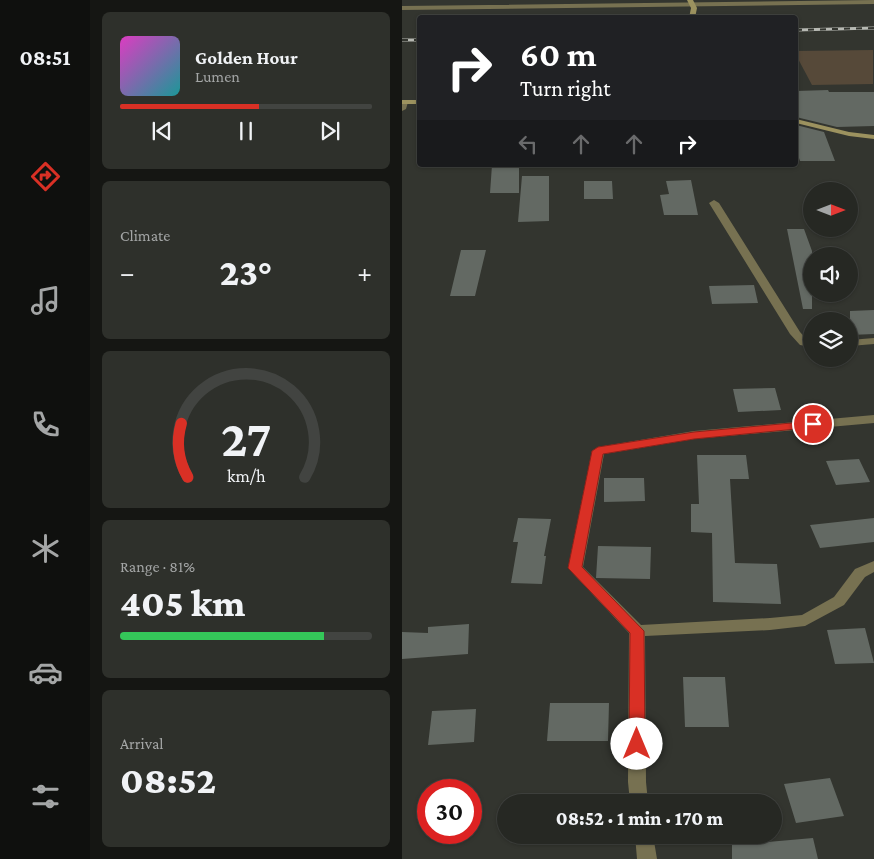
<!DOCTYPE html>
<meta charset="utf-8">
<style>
body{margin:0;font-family:"Crimson Pro",serif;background:#2e302b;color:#f1f3f6;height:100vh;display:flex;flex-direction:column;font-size:19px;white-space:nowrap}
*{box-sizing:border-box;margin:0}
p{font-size:16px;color:#a4a6a6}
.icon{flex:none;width:28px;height:28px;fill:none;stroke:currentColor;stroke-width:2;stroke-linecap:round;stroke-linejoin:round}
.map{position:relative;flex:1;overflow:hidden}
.panel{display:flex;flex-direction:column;gap:12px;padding:12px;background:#151613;width:312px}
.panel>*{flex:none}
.hud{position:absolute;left:15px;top:15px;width:381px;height:152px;border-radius:5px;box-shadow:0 1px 4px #0004,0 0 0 1px #424441;background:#202124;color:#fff;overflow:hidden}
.needle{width:32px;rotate:90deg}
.tools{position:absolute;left:401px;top:182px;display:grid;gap:10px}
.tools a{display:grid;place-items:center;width:55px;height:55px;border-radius:50%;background:#262823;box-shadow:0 1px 4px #0004,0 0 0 1px #424441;font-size:25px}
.speed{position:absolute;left:15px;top:779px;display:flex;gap:10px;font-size:25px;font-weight:700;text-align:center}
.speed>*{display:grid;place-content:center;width:65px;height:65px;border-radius:50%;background:#262823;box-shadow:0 1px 4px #0004,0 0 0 1px #424441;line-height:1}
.speed .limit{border:8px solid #d22;background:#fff;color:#111}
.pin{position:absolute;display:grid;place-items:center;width:42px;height:42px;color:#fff;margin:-21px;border:2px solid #fff;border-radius:50%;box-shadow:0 1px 5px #0007}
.me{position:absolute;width:55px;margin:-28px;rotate:0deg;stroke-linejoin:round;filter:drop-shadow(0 0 4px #0008)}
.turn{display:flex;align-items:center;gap:18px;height:105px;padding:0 20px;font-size:22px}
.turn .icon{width:65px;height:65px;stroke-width:2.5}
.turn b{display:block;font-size:35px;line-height:42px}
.lanes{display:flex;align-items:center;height:48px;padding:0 20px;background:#0003;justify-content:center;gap:25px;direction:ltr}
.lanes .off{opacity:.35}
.big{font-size:38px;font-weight:800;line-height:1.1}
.panel .tile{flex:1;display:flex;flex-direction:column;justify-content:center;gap:8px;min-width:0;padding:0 18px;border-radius:8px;background:#2e302b}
.panel .dial{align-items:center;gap:0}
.dial svg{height:130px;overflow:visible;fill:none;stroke:#424441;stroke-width:7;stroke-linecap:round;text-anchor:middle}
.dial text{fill:#f1f3f6;stroke:none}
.song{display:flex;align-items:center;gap:15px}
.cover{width:60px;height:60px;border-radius:8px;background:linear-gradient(135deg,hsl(310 70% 55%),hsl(180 70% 35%))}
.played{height:5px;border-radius:2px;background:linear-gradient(90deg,#d93025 55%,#424441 55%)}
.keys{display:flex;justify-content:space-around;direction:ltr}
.heat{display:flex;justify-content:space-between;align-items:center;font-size:28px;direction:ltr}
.charge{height:8px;border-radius:4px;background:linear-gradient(90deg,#34c759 81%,#424441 0)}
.trip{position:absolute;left:95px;top:794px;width:285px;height:50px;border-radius:25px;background:#262823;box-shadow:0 1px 4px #0004,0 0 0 1px #424441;font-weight:800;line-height:50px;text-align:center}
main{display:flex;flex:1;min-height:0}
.menu{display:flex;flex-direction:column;width:90px;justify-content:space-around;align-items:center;background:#0f100e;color:#a4a6a6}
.menu .icon{width:35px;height:35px}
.menu .active{color:#d93025}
.menu b{font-size:22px;color:#f1f3f6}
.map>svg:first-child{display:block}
.green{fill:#564939}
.building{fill:#636963}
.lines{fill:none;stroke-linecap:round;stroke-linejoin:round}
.minor{fill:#777151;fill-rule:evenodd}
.secondary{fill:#9c925f;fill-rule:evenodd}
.rail-casing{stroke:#b7b9b3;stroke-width:3}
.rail{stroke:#33352f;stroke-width:2;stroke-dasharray:6;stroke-linecap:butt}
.route{fill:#d93025;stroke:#8d1f18}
</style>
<main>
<nav class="menu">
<b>08:51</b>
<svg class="icon active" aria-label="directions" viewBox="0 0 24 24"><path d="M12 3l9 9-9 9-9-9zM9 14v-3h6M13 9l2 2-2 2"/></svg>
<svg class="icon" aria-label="music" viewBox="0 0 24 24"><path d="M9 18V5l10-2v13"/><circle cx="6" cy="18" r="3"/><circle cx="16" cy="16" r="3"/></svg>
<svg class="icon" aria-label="phone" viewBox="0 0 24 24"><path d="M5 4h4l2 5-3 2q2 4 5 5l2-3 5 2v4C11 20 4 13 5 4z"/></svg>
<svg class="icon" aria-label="climate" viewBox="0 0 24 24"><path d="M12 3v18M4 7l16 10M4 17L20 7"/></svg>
<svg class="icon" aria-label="car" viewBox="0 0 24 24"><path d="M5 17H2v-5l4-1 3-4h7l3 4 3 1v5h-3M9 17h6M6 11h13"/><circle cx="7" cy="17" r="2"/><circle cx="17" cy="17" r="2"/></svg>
<svg class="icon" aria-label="filters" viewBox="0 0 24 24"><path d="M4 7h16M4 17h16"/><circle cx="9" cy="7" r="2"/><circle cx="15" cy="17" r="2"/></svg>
</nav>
<section class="panel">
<div class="tile">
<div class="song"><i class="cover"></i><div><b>Golden Hour</b><p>Lumen</p></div></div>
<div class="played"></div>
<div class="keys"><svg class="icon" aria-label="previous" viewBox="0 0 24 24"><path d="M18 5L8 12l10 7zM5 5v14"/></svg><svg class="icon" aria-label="pause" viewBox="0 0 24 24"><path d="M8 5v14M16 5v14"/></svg><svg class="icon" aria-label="next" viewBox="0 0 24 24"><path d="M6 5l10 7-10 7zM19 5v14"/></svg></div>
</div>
<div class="tile"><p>Climate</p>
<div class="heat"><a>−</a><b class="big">23°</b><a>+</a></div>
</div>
<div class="tile dial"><svg viewBox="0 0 100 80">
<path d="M14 69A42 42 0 1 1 86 69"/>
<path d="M14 69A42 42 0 0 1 10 36" stroke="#d93025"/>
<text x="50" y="56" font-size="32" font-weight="700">27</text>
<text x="50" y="72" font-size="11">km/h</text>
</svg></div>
<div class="tile"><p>Range · 81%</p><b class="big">405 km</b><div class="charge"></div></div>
<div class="tile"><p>Arrival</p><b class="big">08:52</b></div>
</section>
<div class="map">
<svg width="472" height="859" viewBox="0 0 472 859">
<rect width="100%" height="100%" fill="#33352f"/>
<path class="green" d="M 471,50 L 471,84 L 410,85 L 394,55 L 394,51 Z"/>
<path class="building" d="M 426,90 L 427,92 L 472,92 L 472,126 L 435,127 L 394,117 L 394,91 Z
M 394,125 L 422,132 L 433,161 L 398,161 L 394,149 Z
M 90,165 L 117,165 L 117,193 L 88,193 Z
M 120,176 L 147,176 L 147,221 L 116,222 Z
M 289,180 L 296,215 L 262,215 L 258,195 L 267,194 L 264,181 Z
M 182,181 L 210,181 L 211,199 L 182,199 Z
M 385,229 L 402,229 L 410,251 L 410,309 L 401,309 Z
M 59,250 L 84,250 L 73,296 L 48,296 Z
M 352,285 L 356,303 L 310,304 L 307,286 Z
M 472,310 L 472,334 L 448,335 L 448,311 Z
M 373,388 L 379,410 L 336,412 L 331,389 Z
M 295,455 L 344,455 L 347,479 L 328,479 L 333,563 L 375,564 L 379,604 L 311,602 L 310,533 L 289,532 L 289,504 L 297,504 Z
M 457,459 L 468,482 L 434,485 L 424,461 Z
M 202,478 L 242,478 L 243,501 L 202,502 Z
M 116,518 L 149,519 L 142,556 L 144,556 L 140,584 L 109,583 L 116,542 L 111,542 Z
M 472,518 L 472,542 L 418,548 L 408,525 Z
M 196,546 L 249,547 L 248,579 L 194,578 Z
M 67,624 L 66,654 L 0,659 L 0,632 L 26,633 L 26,627 Z
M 463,628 L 472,663 L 433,664 L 425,630 Z
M 281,677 L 323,677 L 327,727 L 283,727 Z
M 148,703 L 207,703 L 206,741 L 145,741 Z
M 74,709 L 72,742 L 26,745 L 30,711 Z
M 428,778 L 442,816 L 394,823 L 382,784 Z
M 411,838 L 416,859 L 330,859 L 330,845 Z"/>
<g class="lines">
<path class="minor" d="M 472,0 L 472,4 L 0,10 L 0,6 Z
M 0,100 L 6,102 L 4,109 L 0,111 Z
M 312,200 L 317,203 L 398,332 L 405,340 L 410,341 L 410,347 L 398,345 L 388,334 L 307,203 Z
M 472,338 L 472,344 L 448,346 L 448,340 Z
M 472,415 L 472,423 L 292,439 L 202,454 L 181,567 L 239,625 L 368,618 L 400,615 L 432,597 L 453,569 L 472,561 L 472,572 L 463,577 L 442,605 L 403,626 L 368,630 L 243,636 L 244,782 L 246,802 L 228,802 L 226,782 L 227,633 L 166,568 L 190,451 L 196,447 L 292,431 Z
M 233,835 L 251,835 L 255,859 L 235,859 Z"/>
<path class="secondary" d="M 285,0 L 291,0 L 295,8 L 293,18 L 287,18 L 289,8 Z
M 0,100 L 18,100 L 18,104 L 0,104 Z
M 394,119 L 447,132 L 472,135 L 472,139 L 447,136 L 394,123 Z"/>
<defs>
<path id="rail" d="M 394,30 L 472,28
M 0,40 L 18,40"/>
</defs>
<use href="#rail" class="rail-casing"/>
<use href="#rail" class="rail"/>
</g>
<path class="route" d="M 411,421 L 415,422 L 416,424 L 415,427 L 292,439 L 201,454 L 180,567 L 242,631 L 243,744 L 240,749 L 235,750 L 229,749 L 227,744 L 228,633 L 166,568 L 190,451 L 196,447 L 292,432 Z"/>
</svg>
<div class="tools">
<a><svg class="needle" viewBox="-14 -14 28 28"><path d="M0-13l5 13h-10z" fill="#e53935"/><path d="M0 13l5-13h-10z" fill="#a4a6a6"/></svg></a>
<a><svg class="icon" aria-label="sound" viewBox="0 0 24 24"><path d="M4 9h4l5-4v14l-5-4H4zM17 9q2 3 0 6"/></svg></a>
<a><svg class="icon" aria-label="layers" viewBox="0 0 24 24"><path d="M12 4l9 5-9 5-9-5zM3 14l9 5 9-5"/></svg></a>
</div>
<div class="speed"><div class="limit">30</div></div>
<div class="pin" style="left:411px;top:424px;background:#d93025"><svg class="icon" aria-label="arrive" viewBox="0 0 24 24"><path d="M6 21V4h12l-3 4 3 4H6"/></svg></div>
<svg class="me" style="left:235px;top:744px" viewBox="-20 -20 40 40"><circle r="19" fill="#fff"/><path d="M0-13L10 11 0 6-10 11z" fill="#d93025"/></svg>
<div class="trip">08:52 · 1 min · 170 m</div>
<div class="hud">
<div class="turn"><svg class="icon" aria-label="right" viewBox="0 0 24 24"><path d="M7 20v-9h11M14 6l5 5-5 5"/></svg><div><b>60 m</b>Turn right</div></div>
<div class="lanes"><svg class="icon off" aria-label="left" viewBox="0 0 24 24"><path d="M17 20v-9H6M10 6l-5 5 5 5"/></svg><svg class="icon off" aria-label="ahead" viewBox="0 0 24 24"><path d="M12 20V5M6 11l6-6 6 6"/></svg><svg class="icon off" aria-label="ahead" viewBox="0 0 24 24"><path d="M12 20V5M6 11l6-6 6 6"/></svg><svg class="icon" aria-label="right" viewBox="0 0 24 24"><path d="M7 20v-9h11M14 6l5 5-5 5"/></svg></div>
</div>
</div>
</main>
